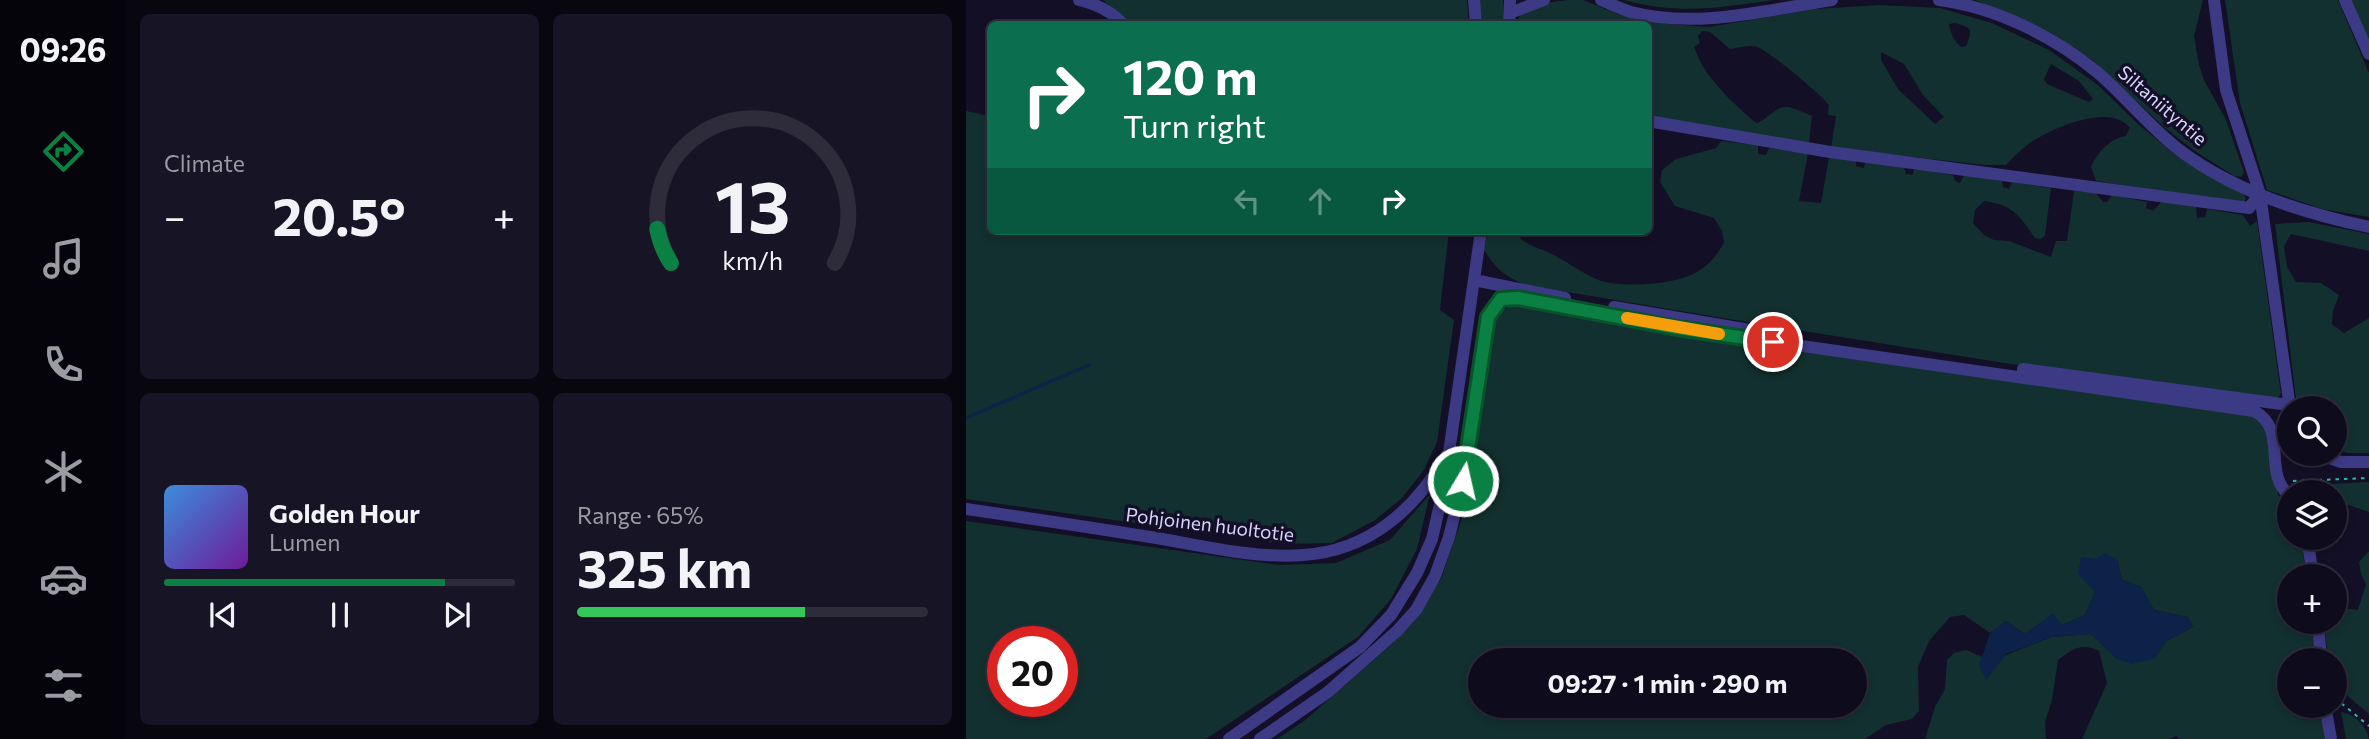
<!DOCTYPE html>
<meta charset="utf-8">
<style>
body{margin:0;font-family:Commissioner,sans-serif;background:#171425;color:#f1f3f6;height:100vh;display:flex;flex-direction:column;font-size:26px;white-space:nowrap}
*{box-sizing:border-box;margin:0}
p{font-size:23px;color:#9b9ba3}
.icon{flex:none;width:38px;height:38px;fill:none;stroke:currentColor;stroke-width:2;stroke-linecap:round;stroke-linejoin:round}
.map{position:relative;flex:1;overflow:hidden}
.sheet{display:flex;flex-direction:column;gap:14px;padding:14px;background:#08060f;width:840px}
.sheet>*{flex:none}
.top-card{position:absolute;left:21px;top:21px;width:665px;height:214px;border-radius:10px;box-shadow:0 4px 10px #0003,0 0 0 2px #2e2b3b;background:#0b6e4f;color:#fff;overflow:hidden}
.controls{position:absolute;left:1311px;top:396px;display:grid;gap:14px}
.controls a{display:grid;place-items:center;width:70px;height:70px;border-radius:50%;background:#0e0b1c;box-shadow:0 4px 10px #0003,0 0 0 2px #2e2b3b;font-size:35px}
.speed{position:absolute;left:21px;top:626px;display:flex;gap:14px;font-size:35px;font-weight:700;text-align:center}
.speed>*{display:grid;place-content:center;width:91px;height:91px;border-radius:50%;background:#0e0b1c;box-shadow:0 4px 10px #0003,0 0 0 2px #2e2b3b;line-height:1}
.speed .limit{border:10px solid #d22;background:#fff;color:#111}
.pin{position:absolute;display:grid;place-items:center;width:60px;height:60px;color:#fff;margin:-30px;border:4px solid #fff;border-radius:50%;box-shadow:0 2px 7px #0007}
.me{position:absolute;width:77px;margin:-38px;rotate:9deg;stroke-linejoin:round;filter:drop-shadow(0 0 5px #0008)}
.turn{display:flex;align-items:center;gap:24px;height:147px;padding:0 21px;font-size:32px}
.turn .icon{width:91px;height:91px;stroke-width:2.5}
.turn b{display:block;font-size:49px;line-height:60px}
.lanes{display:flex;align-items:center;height:66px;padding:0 21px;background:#0003;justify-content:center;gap:35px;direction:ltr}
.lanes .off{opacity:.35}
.big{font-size:52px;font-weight:700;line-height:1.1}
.sheet .tile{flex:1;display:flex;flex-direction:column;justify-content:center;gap:10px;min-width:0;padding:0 24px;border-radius:10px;background:#171425}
.sheet .dial{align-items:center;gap:0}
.dial svg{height:182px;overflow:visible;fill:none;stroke:#2e2b3b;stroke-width:7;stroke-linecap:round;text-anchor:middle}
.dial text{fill:#f1f3f6;stroke:none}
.song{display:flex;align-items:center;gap:21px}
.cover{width:84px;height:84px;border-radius:10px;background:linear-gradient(135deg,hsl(210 70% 55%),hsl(280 70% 35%))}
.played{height:7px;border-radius:4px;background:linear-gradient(90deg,#0b8043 80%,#2e2b3b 80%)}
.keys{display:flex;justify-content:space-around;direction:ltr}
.heat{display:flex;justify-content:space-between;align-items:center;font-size:38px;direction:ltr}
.charge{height:10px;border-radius:5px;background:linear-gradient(90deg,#34c759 65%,#2e2b3b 0)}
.sheet .tiles{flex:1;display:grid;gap:14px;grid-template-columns:repeat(2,1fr)}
.trip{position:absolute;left:502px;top:648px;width:399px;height:70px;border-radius:35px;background:#0e0b1c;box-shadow:0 4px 10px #0003,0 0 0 2px #2e2b3b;font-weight:700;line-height:70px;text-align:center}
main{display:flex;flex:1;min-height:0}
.tab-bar{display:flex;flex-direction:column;width:126px;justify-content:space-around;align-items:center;background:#06040b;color:#9b9ba3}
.tab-bar .icon{width:49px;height:49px}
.tab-bar .selected{color:#0b8043}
.tab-bar b{font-size:32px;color:#f1f3f6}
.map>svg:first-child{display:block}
.green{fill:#12302f;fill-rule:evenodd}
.water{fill:#0c2248}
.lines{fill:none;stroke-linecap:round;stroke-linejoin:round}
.stream{stroke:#0c2248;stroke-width:3.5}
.path{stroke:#2fb8b0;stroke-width:2;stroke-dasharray:3.5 5;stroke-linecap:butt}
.minor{stroke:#3d3a85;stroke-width:12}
.route-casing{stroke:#07532c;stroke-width:18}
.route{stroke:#0b8043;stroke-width:12}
.slow{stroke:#f59e0b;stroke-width:12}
.labels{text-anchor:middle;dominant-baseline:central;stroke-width:7;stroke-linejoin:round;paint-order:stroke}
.street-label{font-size:19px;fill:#d9d4ff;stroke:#130f26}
</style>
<main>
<nav class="tab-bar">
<b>09:26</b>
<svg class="icon selected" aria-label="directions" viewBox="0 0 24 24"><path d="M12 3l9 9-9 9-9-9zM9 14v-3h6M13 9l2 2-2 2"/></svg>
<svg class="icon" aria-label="music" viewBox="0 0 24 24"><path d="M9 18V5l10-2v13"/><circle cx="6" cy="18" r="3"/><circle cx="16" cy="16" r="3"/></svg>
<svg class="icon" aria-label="phone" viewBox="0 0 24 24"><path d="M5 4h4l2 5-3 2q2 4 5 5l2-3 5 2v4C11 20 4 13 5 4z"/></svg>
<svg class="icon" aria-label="climate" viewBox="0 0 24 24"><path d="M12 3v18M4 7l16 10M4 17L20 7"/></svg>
<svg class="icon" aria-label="car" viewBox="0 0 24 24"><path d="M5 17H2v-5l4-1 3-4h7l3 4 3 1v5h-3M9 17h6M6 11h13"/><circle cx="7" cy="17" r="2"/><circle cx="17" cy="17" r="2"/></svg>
<svg class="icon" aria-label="filters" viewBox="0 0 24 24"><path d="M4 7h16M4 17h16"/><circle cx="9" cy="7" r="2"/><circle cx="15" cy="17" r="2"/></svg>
</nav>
<section class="sheet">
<div class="tiles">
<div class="tile"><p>Climate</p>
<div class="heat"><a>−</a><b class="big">20.5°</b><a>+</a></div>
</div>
<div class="tile dial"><svg viewBox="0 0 100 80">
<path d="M14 69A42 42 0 1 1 86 69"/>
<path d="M14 69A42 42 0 0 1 8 54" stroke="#0b8043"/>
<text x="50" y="56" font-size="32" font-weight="700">13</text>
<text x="50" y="72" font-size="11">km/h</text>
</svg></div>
<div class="tile">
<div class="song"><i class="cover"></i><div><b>Golden Hour</b><p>Lumen</p></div></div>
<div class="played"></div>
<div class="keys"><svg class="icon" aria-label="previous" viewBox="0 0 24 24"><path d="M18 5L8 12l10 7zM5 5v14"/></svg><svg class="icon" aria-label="pause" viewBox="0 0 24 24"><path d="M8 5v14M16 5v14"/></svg><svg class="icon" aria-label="next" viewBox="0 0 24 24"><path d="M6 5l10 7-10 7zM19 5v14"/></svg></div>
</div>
<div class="tile"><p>Range · 65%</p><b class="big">325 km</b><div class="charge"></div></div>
</div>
</section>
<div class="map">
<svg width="1403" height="739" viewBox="0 0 1403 739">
<rect width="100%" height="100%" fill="#130f26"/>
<path class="green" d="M 137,0 L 501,0 L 503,24 L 163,24 Z
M 512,0 L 537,0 L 538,24 L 514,24 Z
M 601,0 L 617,0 L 652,14 L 702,24 L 743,27 L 850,9 L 913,5 L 974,8 L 1026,23 L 1083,50 L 1132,85 L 1172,124 L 1208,154 L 1278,195 L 1280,199 L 1277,203 L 1130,181 L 1125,167 C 1132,152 1143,139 1160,136 L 1164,128 C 1144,102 1086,128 1064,143 C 1055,149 1047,158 1040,165 L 1019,165 L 865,148 L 870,116 L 862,115 L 863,105 C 857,96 802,50 791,47 C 783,44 772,48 764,49 L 744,32 L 736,31 L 732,36 L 734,43 L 728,47 C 738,77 766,102 790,123 C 801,120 811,105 822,107 C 829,108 838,113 846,116 L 843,144 L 683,116 L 682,24 L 550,24 L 554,15 L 580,3 ZM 989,23 L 1001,27 L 1004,30 L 1004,36 L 1000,46 L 996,47 C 989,44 984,32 983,24 ZM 915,52 L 938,64 L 957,95 L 978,117 L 969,124 L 932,89 L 915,60 ZM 1085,64 L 1113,81 L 1127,99 L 1123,102 L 1081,84 L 1078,79 Z
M 657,0 L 808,0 C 751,8 714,15 657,0 Z
M 1009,0 L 1237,0 L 1228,36 L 1233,65 L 1238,80 L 1260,120 L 1278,172 L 1275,177 L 1268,176 L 1229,151 L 1198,127 L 1125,59 L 1084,32 Z
M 1259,0 L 1372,0 L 1403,73 L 1403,217 L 1356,209 L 1301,190 L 1274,103 Z
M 1385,0 L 1403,0 L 1403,41 Z
M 0,111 L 24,116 L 24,231 L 483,231 L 474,310 L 488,320 L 471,442 L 458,470 L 435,499 L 409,520 L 366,543 L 317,544 L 0,499 Z
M 755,141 L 792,145 L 792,154 L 800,155 L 803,148 L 842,153 L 833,201 L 855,203 L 863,157 L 890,160 L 890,166 L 898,168 L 899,162 L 938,167 L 940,174 L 946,175 L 949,168 L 987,175 L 989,181 L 994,183 L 998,175 L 1036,181 L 1037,187 L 1043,189 L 1046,182 L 1085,188 L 1079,235 L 1075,239 L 1069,238 C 1053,215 1047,205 1018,201 L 1009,210 L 1007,223 L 1018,235 L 1028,240 L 1043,241 L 1085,257 L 1090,241 L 1101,241 L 1108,191 L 1129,192 L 1137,202 L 1141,202 L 1146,195 L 1181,202 L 1180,208 L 1187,211 L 1196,201 L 1230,207 L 1231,218 L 1239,217 L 1241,209 L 1277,215 L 1284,226 L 1291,221 L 1315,394 L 1310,399 L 1303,399 L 1051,365 L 825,329 L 812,318 L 804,315 L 793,324 L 559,285 C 537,275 531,270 518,250 L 522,231 L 548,231 C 558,246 572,247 588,255 C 603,263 619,275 635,281 C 658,288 714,285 734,270 C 745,263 752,254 758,242 L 756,231 L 748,218 L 709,206 L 694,182 L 696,170 L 710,159 L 750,148 Z
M 1343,222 L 1403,234 L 1403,251 L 1325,234 L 1318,246 L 1321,267 L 1330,282 L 1355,283 L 1373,295 L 1367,311 L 1366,324 L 1378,333 L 1403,318 L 1403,453 L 1381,453 L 1369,448 L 1368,408 L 1331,408 L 1309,224 Z
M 546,306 L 1289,415 L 1301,426 L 1312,495 L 1323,506 L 1323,537 L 1335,537 L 1340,576 L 1323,576 L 1323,621 L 1346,621 L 1350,660 L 1323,660 L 1323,705 L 1355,705 L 1359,739 L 1214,739 L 1210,736 L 1204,739 L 1116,739 L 1141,683 L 1133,651 C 1116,642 1106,649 1092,660 L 1086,700 L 1079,722 L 1080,739 L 959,739 L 969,707 L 979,689 L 981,660 L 988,653 L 1000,650 L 1016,657 L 1013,666 L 1085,637 L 1125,634 L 1151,659 L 1188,659 L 1200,641 L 1227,627 L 1222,617 L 1188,610 L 1175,587 L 1156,580 L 1151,560 L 1129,592 L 1119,615 L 1096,625 L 1087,614 L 1059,634 L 1040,621 L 1024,633 L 998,615 L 984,617 L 963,641 L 952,667 L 953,711 L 946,719 L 920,725 L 899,739 L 311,739 L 338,721 L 427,643 L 475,579 L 504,495 L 531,313 ZM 514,660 L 889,660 L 889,705 L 514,705 Z
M 1403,482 L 1403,512 L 1383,505 L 1369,506 L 1368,492 L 1340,492 L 1340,488 L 1344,485 Z
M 464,494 L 451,549 L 425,599 L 392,637 L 240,739 L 0,739 L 0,521 L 313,565 L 370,563 L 424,540 ZM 37,642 L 96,642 L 96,702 L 37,702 Z
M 1403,551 L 1403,714 L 1371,687 L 1369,683 L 1368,660 L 1362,660 L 1358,621 L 1368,621 L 1369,607 L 1392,610 L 1400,584 L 1395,574 L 1393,562 Z
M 1375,712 C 1388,714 1401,726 1403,739 L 1380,739 Z"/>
<path class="water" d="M 1139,553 L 1151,560 L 1156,580 L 1175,587 L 1188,610 L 1222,617 L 1227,627 L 1200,641 L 1188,659 L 1166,664 L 1151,659 L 1125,634 L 1085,637 L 1040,654 L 1020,680 L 1013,666 L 1024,633 L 1040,621 L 1059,634 L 1087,613 L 1096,625 L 1119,615 L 1129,592 L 1112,574 L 1115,557 L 1130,559 Z"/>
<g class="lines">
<path class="stream" d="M 0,418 L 123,365"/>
<path class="path" d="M 1327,481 L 1403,478
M 1369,698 L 1403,726"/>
<path class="minor" d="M 113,0 C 130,4 145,11 157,24
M 508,0 L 510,24
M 635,0 C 645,4 655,9 665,12 C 731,29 801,10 866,0
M 973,0 C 1029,7 1087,36 1131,72 C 1159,96 1183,126 1212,149 C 1267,191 1336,213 1403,227
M 1379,0 L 1403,54
M 544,13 L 578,0
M 543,24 L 544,0
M 682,121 L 864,152 L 1283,208 L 1294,194 L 1260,90 L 1248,0
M 1294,194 L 1324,408
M 508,280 L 599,298
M 648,307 L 796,332
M 1057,369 L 1323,405
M 1349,453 L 1375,462 L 1403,462
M 0,509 C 62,518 123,527 184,537 C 234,545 287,559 337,555 C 402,551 449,510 480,456
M 1341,537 L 1347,576
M 1352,621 L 1355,660
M 1359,705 L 1365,739
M 263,739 L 394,647 L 425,615 L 451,573 L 466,539 L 478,487 L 515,231
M 294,739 L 362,692 L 431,631 L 450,610 L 469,576 L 483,537 L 497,481 L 522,317 L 525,309 L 535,299 L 552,298 L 746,333 L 1288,411 C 1323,429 1296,473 1323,495"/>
</g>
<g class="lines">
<defs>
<path id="route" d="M 497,481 L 522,317 L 535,299 L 552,298 L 711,328 L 807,342"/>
</defs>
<use href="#route" class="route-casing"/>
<use href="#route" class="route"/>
<path class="slow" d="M 661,318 L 753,334"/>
</g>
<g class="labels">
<g class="street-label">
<text transform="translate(1197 105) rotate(41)">Siltaniityntie</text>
<text transform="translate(244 524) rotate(7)">Pohjoinen huoltotie</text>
</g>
</g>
</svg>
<div class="controls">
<a><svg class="icon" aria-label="search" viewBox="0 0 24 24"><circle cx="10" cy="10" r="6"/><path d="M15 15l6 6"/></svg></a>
<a><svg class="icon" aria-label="layers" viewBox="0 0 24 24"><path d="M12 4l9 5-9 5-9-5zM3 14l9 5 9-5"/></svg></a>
<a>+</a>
<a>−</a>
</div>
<div class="speed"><div class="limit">20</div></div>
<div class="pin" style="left:807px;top:342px;background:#d93025"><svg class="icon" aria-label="arrive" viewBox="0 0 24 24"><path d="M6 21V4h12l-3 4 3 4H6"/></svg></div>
<svg class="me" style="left:497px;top:481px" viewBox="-20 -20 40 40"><circle r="17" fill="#0b8043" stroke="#fff" stroke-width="3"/><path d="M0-11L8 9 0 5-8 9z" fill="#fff"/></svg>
<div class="trip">09:27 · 1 min · 290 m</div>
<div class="top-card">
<div class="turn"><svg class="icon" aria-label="right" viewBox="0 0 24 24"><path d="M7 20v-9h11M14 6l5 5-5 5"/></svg><div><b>120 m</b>Turn right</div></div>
<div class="lanes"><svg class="icon off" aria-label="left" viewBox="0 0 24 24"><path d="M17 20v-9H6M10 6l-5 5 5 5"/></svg><svg class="icon off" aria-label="ahead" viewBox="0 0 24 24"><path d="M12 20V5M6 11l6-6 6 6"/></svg><svg class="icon" aria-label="right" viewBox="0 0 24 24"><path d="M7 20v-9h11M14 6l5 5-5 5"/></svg></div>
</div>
</div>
</main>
